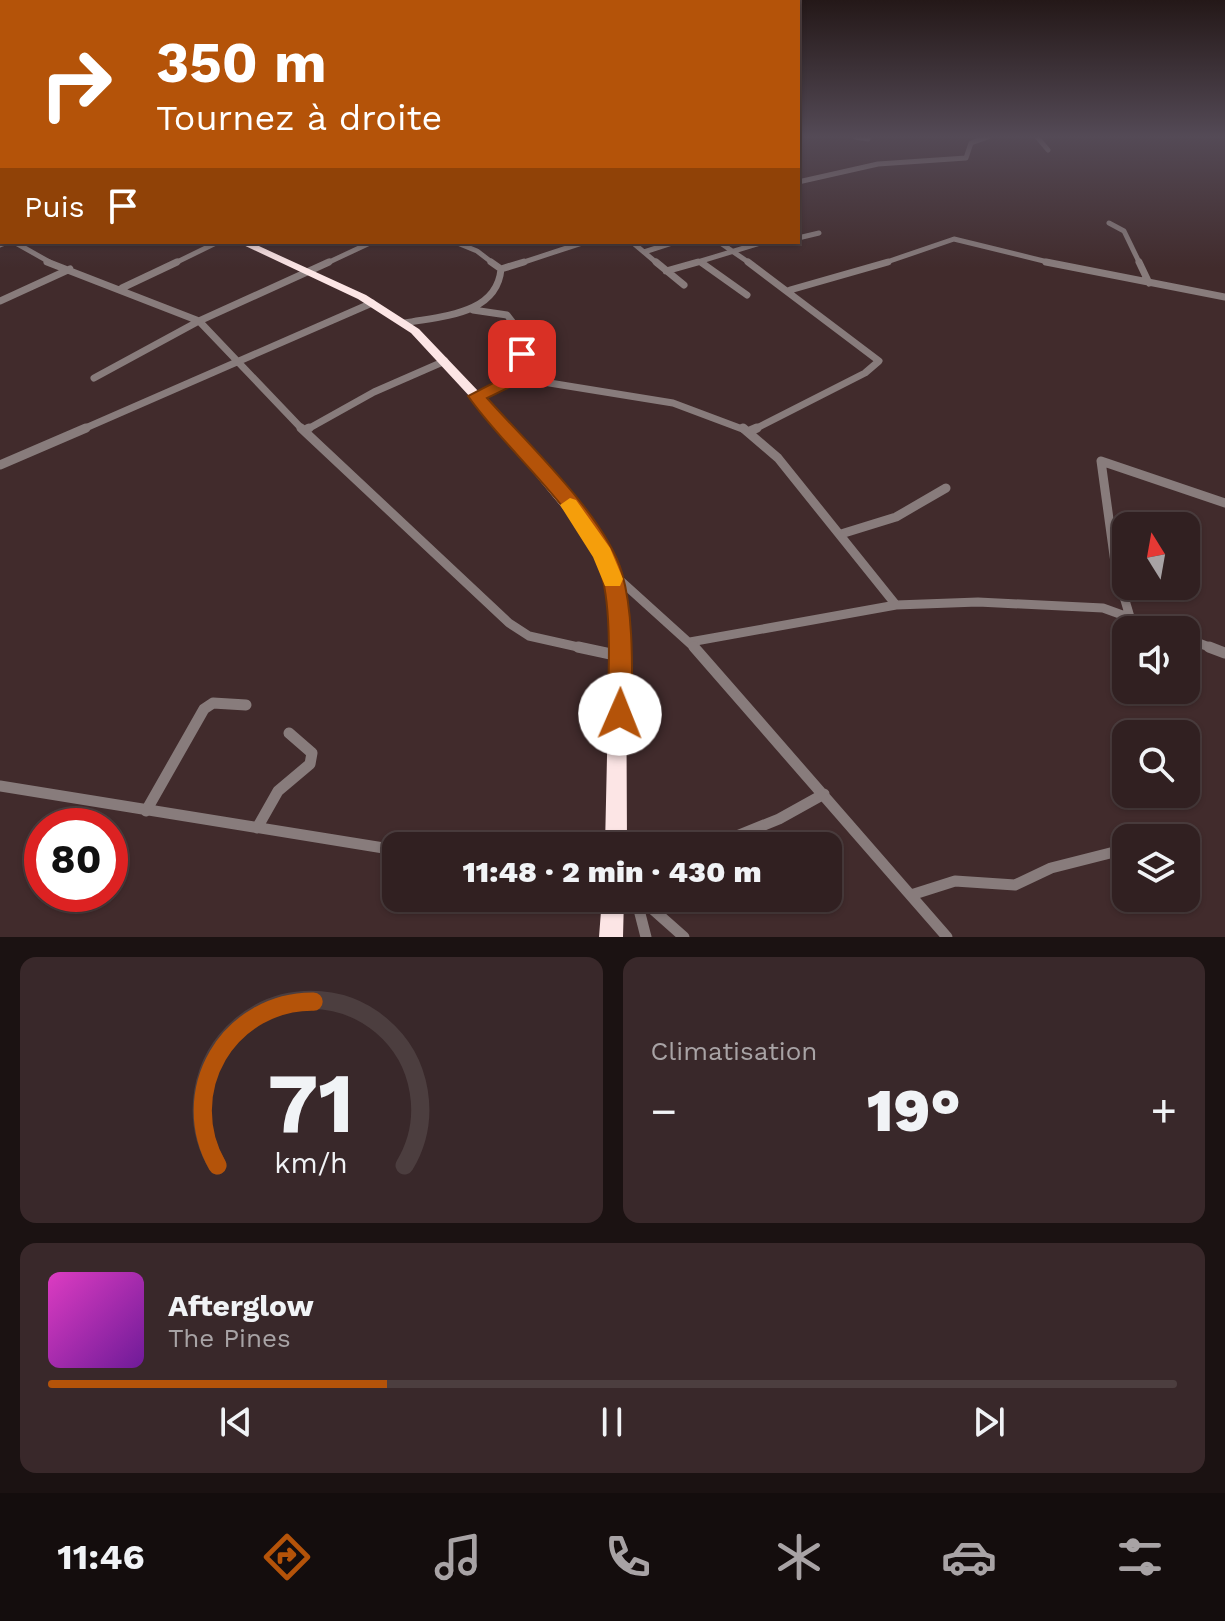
<!DOCTYPE html>
<html lang="fr">
<meta charset="utf-8">
<style>
body{margin:0;font-family:"Work Sans",sans-serif;background:#39282a;color:#f1f3f6;height:100vh;display:flex;flex-direction:column;font-size:30px;white-space:nowrap}
*{box-sizing:border-box;margin:0}
p{font-size:26px;color:#a8a3a5}
.icon{flex:none;width:44px;height:44px;fill:none;stroke:currentColor;stroke-width:2;stroke-linecap:round;stroke-linejoin:round}
.map{position:relative;height:937px;overflow:hidden}
.panel{display:flex;flex-direction:column;gap:20px;padding:20px;background:#1b1212;flex:1}
.panel>*{flex:none}
.guide{position:absolute;left:0px;top:0px;width:800px;height:244px;box-shadow:0 2px 6px #0004,0 0 0 2px #4c3e3f;background:#b45309;color:#fff;overflow:hidden}
.needle{width:52px;rotate:349deg}
.controls{position:absolute;left:1112px;top:512px;display:grid;gap:16px}
.controls a{display:grid;place-items:center;width:88px;height:88px;border-radius:16px;background:#312021;box-shadow:0 2px 6px #0004,0 0 0 2px #4c3e3f;font-size:40px}
.speed{position:absolute;left:24px;top:808px;display:flex;gap:16px;font-size:40px;font-weight:700;text-align:center}
.speed>*{display:grid;place-content:center;width:104px;height:104px;border-radius:50%;background:#312021;box-shadow:0 2px 6px #0004,0 0 0 2px #4c3e3f;line-height:1}
.speed .limit{border:12px solid #d22;background:#fff;color:#111}
.pin{position:absolute;display:grid;place-items:center;width:68px;height:68px;color:#fff;margin:-34px;border-radius:16px;box-shadow:0 4px 12px #0006}
.me{position:absolute;width:88px;margin:-44px;rotate:1deg;stroke-linejoin:round;filter:drop-shadow(0 0 6px #0008)}
.turn{display:flex;align-items:center;gap:28px;height:168px;padding:0 24px;font-size:36px}
.turn .icon{width:104px;height:104px;stroke-width:2.5}
.turn b{display:block;font-size:56px;line-height:68px}
.then{display:flex;align-items:center;height:76px;padding:0 24px;background:#0003;gap:16px;font-size:30px}
.big{font-size:60px;font-weight:800;line-height:1.1}
.panel .tile{flex:1;display:flex;flex-direction:column;justify-content:center;gap:12px;min-width:0;padding:0 28px;border-radius:16px;background:#39282a}
.panel .dial{align-items:center;gap:0}
.dial svg{height:208px;overflow:visible;fill:none;stroke:#4c3e3f;stroke-width:7;stroke-linecap:round;text-anchor:middle}
.dial text{fill:#f1f3f6;stroke:none}
.song{display:flex;align-items:center;gap:24px}
.cover{width:96px;height:96px;border-radius:12px;background:linear-gradient(135deg,hsl(310 70% 55%),hsl(280 70% 35%))}
.played{height:8px;border-radius:4px;background:linear-gradient(90deg,#b45309 30%,#4c3e3f 30%)}
.keys{display:flex;justify-content:space-around;direction:ltr}
.heat{display:flex;justify-content:space-between;align-items:center;font-size:44px;direction:ltr}
.panel .tiles{flex:1;display:grid;gap:20px;grid-template-columns:1fr 1fr}
.tile:last-child{grid-column:span 2}
.trip{position:absolute;left:382px;top:832px;width:460px;height:80px;border-radius:16px;background:#312021;box-shadow:0 2px 6px #0004,0 0 0 2px #4c3e3f;font-weight:800;line-height:80px;text-align:center}
.tabs{display:flex;height:128px;justify-content:space-around;align-items:center;background:#140d0d;color:#a8a3a5}
.tabs .icon{width:56px;height:56px}
.tabs .on{color:#b45309}
.tabs b{font-size:36px;color:#f1f3f6}
.map>svg:first-child{display:block}
.lines{fill:none;stroke-linecap:round;stroke-linejoin:round}
.street-far3{stroke:#887c7c;stroke-width:5}
.street-far2{stroke:#887c7c;stroke-width:7}
.street-far1{stroke:#887c7c;stroke-width:9}
.street{stroke:#887c7c;stroke-width:11}
.secondary{fill:#b8a6a6;fill-rule:evenodd}
.highway{fill:#fce5e5;fill-rule:evenodd}
.route{fill:#b45309;stroke:#753606;stroke-width:2}
.slow{fill:#f59e0b}
</style>
<div class="map">
<svg width="1225" height="937" viewBox="0 0 1225 937">
<rect width="100%" height="100%" fill="#412b2c"/>
<g class="lines">
<path class="street-far3" d="M 855,137 L 868,139
M 1037,137 L 1048,150
M 798,182 L 878,164 L 966,158 L 971,143 L 988,137
M 1109,223 L 1124,231 L 1140,264
M 798,238 L 819,233
M 14,242 L 53,264
M 455,242 L 477,251 L 494,264
M 632,242 L 658,264
M 719,242 L 751,264
M 0,245 L 8,242
M 644,252 L 675,242
M 173,264 L 218,242
M 325,264 L 372,242
M 518,264 L 585,242
M 691,264 L 764,242
M 881,264 L 954,239 L 1056,264"/>
<path class="street-far2" d="M 47,262 L 199,321 L 303,430
M 656,262 L 684,285
M 748,262 L 879,361 L 865,373 L 753,430
M 1046,262 L 1225,297
M 1139,262 L 1149,283
M 702,263 L 747,295
M 501,269 L 524,262
M 666,271 L 698,262
M 122,288 L 177,262
M 790,290 L 888,262
M 0,301 L 70,269
M 473,310 L 507,315 C 528,339 522,354 510,381
M 405,323 C 441,316 497,315 501,269 L 491,262
M 94,378 L 199,321 L 329,262
M 476,396 L 510,381 L 531,380 L 673,403 L 745,430
M 81,430 L 372,303
M 306,430 L 374,392 L 445,361"/>
<path class="street-far1" d="M 301,428 L 509,623 L 529,636 L 587,649
M 743,428 L 778,458 L 896,605
M 305,430 L 309,428
M 750,431 L 757,428
M 1101,461 L 1116,570 L 1130,617
M 1101,461 L 1225,503
M 0,465 L 86,428
M 841,534 L 896,517 L 946,488
M 612,573 L 696,649
M 1186,638 L 1214,649
M 690,642 L 896,605 L 978,602 L 1103,608 L 1164,630"/>
<path class="street" d="M 578,647 L 620,656
M 694,647 L 947,937
M 1209,647 L 1225,653
M 0,786 L 396,850
M 146,811 L 204,709 L 213,703 L 246,705
M 257,828 L 278,791 L 310,764 L 312,753 L 289,733
M 712,846 L 779,819 L 824,794
M 911,895 L 955,881 L 1015,885 L 1051,868 L 1126,849
M 636,898 L 646,937
M 640,898 L 684,937"/>
<path class="secondary" d="M 0,142 L 2,142 L 2,146 L 0,146 Z"/>
<path class="highway" d="M 237,242 L 250,242 L 366,295 L 419,329 L 480,393 L 593,525 L 619,573 L 626,622 L 627,846 L 605,846 L 610,622 L 603,573 L 583,533 L 472,399 L 411,333 L 358,299 Z
M 602,898 L 624,898 L 623,937 L 599,937 Z"/>
</g>
<linearGradient id="sky" x2="0" y2="1"><stop stop-color="#241818"/><stop offset="0.51" stop-color="#544a56"/><stop offset="1" stop-color="#544a56" stop-opacity="0"/></linearGradient>
<rect width="1225" height="268" fill="url(#sky)"/>
<path class="route" d="M 522,349 L 529,354 L 516,384 L 487,398 C 526,442 606,517 622,573 C 634,615 632,671 632,714 L 628,723 L 620,726 L 611,723 L 607,714 C 609,676 612,609 601,573 C 583,512 505,450 468,396 L 503,378 L 514,354 Z"/>
<path class="slow" d="M 570,498 L 576,500 L 610,548 L 623,579 L 620,586 L 605,586 L 593,557 L 560,505 Z"/>
</svg>
<div class="controls">
<a><svg class="needle" viewBox="-14 -14 28 28"><path d="M0-13l5 13h-10z" fill="#e53935"/><path d="M0 13l5-13h-10z" fill="#a8a3a5"/></svg></a>
<a><svg class="icon" aria-label="sound" viewBox="0 0 24 24"><path d="M4 9h4l5-4v14l-5-4H4zM17 9q2 3 0 6"/></svg></a>
<a><svg class="icon" aria-label="search" viewBox="0 0 24 24"><circle cx="10" cy="10" r="6"/><path d="M15 15l6 6"/></svg></a>
<a><svg class="icon" aria-label="layers" viewBox="0 0 24 24"><path d="M12 4l9 5-9 5-9-5zM3 14l9 5 9-5"/></svg></a>
</div>
<div class="speed"><div class="limit">80</div></div>
<div class="pin" style="left:522px;top:354px;background:#d93025"><svg class="icon" aria-label="arrive" viewBox="0 0 24 24"><path d="M6 21V4h12l-3 4 3 4H6"/></svg></div>
<svg class="me" style="left:620px;top:714px" viewBox="-20 -20 40 40"><circle r="19" fill="#fff"/><path d="M0-13L10 11 0 6-10 11z" fill="#b45309"/></svg>
<div class="trip">11:48 · 2 min · 430 m</div>
<div class="guide">
<div class="turn"><svg class="icon" aria-label="right" viewBox="0 0 24 24"><path d="M7 20v-9h11M14 6l5 5-5 5"/></svg><div><b>350 m</b>Tournez à droite</div></div>
<div class="then">Puis<svg class="icon" aria-label="arrive" viewBox="0 0 24 24"><path d="M6 21V4h12l-3 4 3 4H6"/></svg></div>
</div>
</div>
<section class="panel">
<div class="tiles">
<div class="tile dial"><svg viewBox="0 0 100 80">
<path d="M14 69A42 42 0 1 1 86 69"/>
<path d="M14 69A42 42 0 0 1 51 6" stroke="#b45309"/>
<text x="50" y="56" font-size="32" font-weight="700">71</text>
<text x="50" y="72" font-size="11">km/h</text>
</svg></div>
<div class="tile"><p>Climatisation</p>
<div class="heat"><a>−</a><b class="big">19°</b><a>+</a></div>
</div>
<div class="tile">
<div class="song"><i class="cover"></i><div><b>Afterglow</b><p>The Pines</p></div></div>
<div class="played"></div>
<div class="keys"><svg class="icon" aria-label="previous" viewBox="0 0 24 24"><path d="M18 5L8 12l10 7zM5 5v14"/></svg><svg class="icon" aria-label="pause" viewBox="0 0 24 24"><path d="M8 5v14M16 5v14"/></svg><svg class="icon" aria-label="next" viewBox="0 0 24 24"><path d="M6 5l10 7-10 7zM19 5v14"/></svg></div>
</div>
</div>
</section>
<nav class="tabs">
<b>11:46</b>
<svg class="icon on" aria-label="directions" viewBox="0 0 24 24"><path d="M12 3l9 9-9 9-9-9zM9 14v-3h6M13 9l2 2-2 2"/></svg>
<svg class="icon" aria-label="music" viewBox="0 0 24 24"><path d="M9 18V5l10-2v13"/><circle cx="6" cy="18" r="3"/><circle cx="16" cy="16" r="3"/></svg>
<svg class="icon" aria-label="phone" viewBox="0 0 24 24"><path d="M5 4h4l2 5-3 2q2 4 5 5l2-3 5 2v4C11 20 4 13 5 4z"/></svg>
<svg class="icon" aria-label="climate" viewBox="0 0 24 24"><path d="M12 3v18M4 7l16 10M4 17L20 7"/></svg>
<svg class="icon" aria-label="car" viewBox="0 0 24 24"><path d="M5 17H2v-5l4-1 3-4h7l3 4 3 1v5h-3M9 17h6M6 11h13"/><circle cx="7" cy="17" r="2"/><circle cx="17" cy="17" r="2"/></svg>
<svg class="icon" aria-label="filters" viewBox="0 0 24 24"><path d="M4 7h16M4 17h16"/><circle cx="9" cy="7" r="2"/><circle cx="15" cy="17" r="2"/></svg>
</nav>
